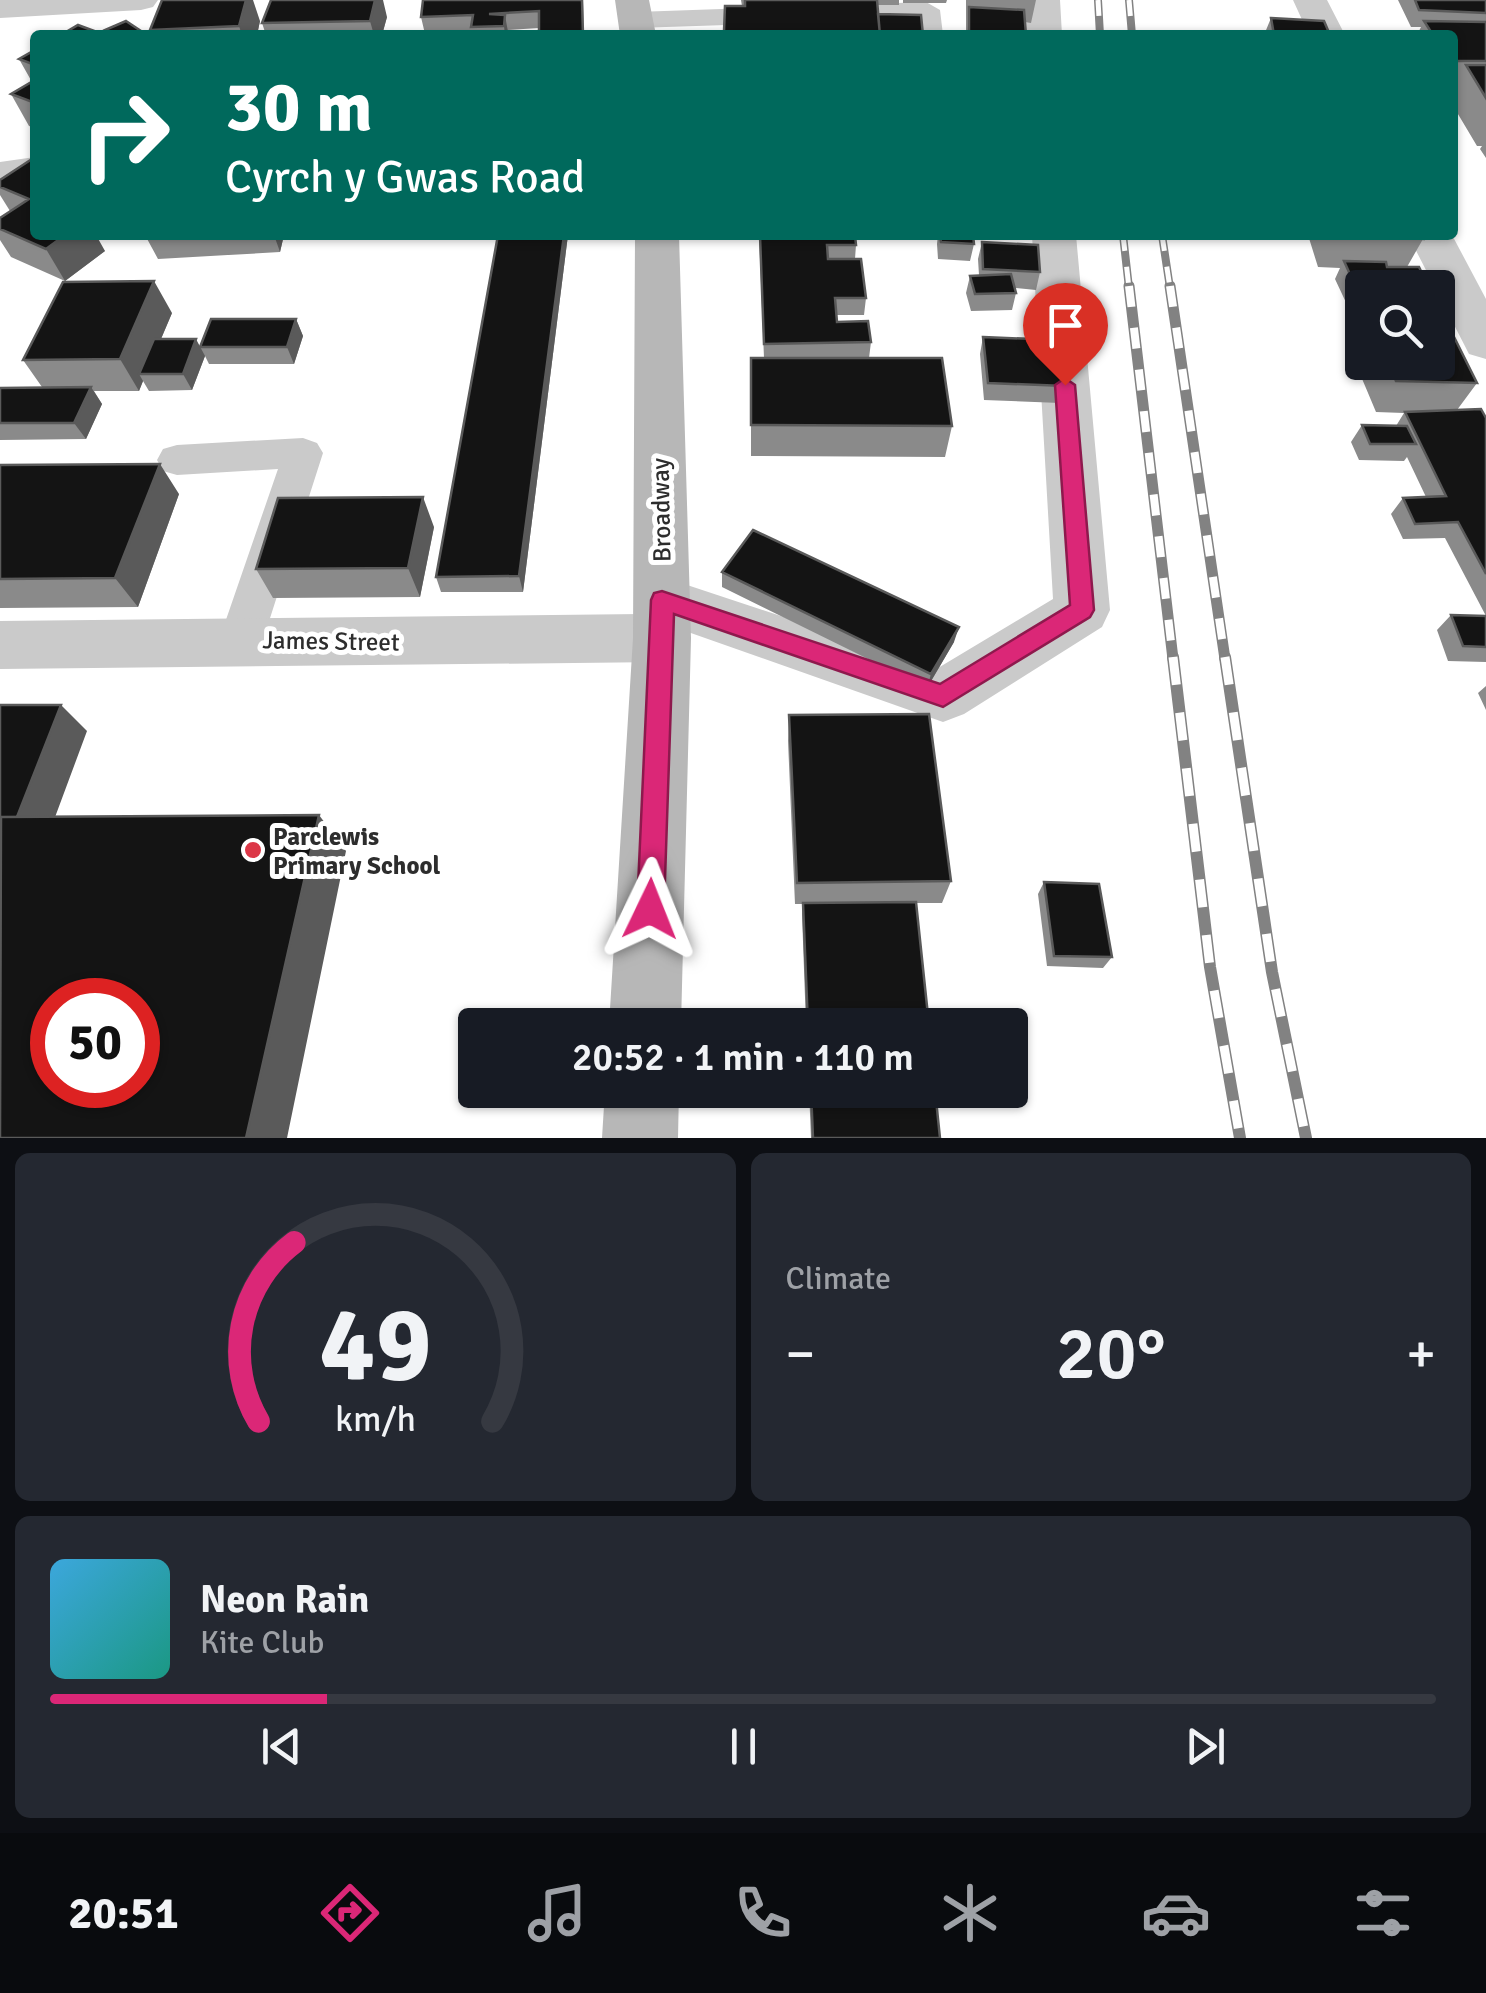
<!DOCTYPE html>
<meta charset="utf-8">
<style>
body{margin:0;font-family:Signika,sans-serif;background:#242831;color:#f1f3f6;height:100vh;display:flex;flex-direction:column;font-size:38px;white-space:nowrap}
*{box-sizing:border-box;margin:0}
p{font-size:32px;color:#9ea1a6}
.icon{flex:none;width:55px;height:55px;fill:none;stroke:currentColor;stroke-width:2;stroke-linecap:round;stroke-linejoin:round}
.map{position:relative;height:1138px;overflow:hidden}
.details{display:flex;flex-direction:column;gap:15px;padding:15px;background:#0d0f14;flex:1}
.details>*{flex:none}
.banner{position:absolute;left:30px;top:30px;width:1428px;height:210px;border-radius:10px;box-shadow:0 2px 8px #0004;background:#00695c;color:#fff;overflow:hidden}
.tools{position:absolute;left:1345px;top:270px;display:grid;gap:20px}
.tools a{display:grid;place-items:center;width:110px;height:110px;border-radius:10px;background:#171b24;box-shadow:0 2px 8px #0004;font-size:50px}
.speed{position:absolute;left:30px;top:978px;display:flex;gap:20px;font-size:50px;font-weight:700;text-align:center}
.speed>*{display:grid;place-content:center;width:130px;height:130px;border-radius:50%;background:#171b24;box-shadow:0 2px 8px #0004;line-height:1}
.speed .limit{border:15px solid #d22;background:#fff;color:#111}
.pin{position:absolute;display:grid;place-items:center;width:85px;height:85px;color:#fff;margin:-102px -42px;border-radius:50% 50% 50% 0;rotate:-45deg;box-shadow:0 0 10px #0007}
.pin .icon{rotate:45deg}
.me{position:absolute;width:110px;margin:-55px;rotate:2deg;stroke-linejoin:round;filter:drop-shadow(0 0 8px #0008)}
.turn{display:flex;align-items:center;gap:35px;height:210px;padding:0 30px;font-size:45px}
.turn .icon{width:130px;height:130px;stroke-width:2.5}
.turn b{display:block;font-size:70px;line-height:85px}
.big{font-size:75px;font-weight:600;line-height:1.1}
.details .tile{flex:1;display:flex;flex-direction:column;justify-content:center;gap:15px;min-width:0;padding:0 35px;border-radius:15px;background:#242831}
.details .dial{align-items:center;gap:0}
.dial svg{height:260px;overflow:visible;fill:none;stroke:#363941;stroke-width:7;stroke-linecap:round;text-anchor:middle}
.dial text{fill:#f1f3f6;stroke:none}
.song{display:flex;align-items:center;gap:30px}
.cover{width:120px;height:120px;border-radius:15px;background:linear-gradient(135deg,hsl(200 70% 55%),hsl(170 70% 35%))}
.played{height:10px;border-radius:5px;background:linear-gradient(90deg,#db2777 20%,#363941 20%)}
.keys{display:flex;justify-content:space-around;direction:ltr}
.heat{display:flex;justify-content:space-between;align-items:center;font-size:55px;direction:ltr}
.details .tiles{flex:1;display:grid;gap:15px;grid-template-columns:1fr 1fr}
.tile:last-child{grid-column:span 2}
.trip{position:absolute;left:458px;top:1008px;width:570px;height:100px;border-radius:10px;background:#171b24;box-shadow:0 2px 8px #0004;font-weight:600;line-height:100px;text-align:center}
.dock{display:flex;height:160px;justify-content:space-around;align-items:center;background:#090b0e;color:#9ea1a6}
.dock .icon{width:70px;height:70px}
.dock .on{color:#db2777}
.dock b{font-size:45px;color:#f1f3f6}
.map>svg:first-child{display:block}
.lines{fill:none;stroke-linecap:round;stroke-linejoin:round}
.lane{fill:#cacaca;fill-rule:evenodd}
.street{fill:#cacaca;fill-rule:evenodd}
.secondary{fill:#b7b7b7;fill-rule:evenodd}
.rail-far2-casing{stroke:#828282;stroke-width:8}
.rail-far1-casing{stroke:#828282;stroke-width:11}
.rail-casing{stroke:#828282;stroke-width:12}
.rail-far2{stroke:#fff;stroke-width:5;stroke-dasharray:16;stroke-linecap:butt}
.rail-far1{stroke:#fff;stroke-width:8;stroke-dasharray:21;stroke-linecap:butt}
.rail{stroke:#fff;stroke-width:9;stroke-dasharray:28;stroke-linecap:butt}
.wall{fill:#8a8a8a}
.shaded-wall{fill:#5a5a5a}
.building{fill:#141414;stroke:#5a5a5a;stroke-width:2.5;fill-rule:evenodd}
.route{fill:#db2777;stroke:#8e194d;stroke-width:2.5}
.poi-dot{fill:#dc3747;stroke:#fff;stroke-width:4}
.labels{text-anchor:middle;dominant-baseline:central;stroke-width:10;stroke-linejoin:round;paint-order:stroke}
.street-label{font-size:25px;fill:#2d2d2d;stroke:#fff}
.poi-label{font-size:25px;font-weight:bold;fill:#2d2d2d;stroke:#fff;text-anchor:start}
</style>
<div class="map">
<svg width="1486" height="1138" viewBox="0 0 1486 1138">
<rect width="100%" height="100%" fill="#fff"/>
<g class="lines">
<path class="lane" d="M 926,2 L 940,10 L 943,35 L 915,35 L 913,19 L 636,28 L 622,20 L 636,12 Z
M 35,157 L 35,175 L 0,180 L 0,162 Z
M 303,438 L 317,443 L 323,453 L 263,640 L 257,653 L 241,659 L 225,653 L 219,640 L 278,469 L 177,475 L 163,471 L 157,460 L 163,449 L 177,445 Z"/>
<path class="street" d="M 0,0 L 158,0 L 153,7 L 141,10 L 0,18 Z
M 1026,0 L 1060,0 L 1062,35 L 1026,35 Z
M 1293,0 L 1327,0 L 1345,35 L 1309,35 Z
M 1032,235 L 1076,235 L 1110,610 L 1102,627 L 964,714 L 943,722 L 688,632 L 691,638 L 682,655 L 662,662 L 0,669 L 0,621 L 642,614 L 635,600 L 643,584 L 663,577 L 938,668 L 1053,599 Z
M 1408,235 L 1452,235 L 1486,299 L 1486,359 L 1469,354 Z"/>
<path class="secondary" d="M 615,0 L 649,0 L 656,35 L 620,35 Z
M 635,235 L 679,235 L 691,638 L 681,1025 L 609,1025 L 633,638 Z
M 605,1090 L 679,1090 L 678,1138 L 602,1138 Z"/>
<defs>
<path id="rail-far2" d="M 1098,0 L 1100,35
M 1129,0 L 1132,35
M 1123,235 L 1129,288
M 1162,235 L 1170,288"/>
<path id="rail-far1" d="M 1129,286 L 1173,659
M 1170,286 L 1225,659"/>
<path id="rail" d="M 1173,657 L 1210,967 L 1240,1138
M 1225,657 L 1272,972 L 1306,1138"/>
</defs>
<use href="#rail-far2" class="rail-far2-casing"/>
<use href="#rail-far1" class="rail-far1-casing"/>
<use href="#rail" class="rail-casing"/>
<use href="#rail-far2" class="rail-far2"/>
<use href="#rail-far1" class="rail-far1"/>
<use href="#rail" class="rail"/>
</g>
<path class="wall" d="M 583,0 L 584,35 L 539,35 L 539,28 L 508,30 L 508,35 L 472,35 L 472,32 L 425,34 L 421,17 Z
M 741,0 L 899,0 L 899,5 L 877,5 L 878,14 L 923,35 L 724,35 L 725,6 L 742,6 Z
M 903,0 L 947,0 L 946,3 L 903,3 Z
M 966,0 L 1036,0 L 1031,23 L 1025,22 L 1026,35 L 966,35 Z
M 1398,0 L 1486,0 L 1486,158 L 1480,149 L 1482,146 L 1477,146 L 1452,104 L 1452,89 L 1458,78 L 1452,78 L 1452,35 L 1417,35 L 1421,27 L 1411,27 Z
M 387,17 L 382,35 L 266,35 L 262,23 Z
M 1271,18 L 1330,35 L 1264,35 Z
M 260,21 L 257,35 L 152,35 L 150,30 Z
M 35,50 L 35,128 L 29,126 L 11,94 L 32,82 L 19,59 Z
M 0,180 L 105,251 L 65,281 L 11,257 L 0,240 L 0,218 L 10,211 L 0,195 Z
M 145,235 L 284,235 L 280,252 L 158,259 Z
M 498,235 L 568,235 L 523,592 L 441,592 L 436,577 Z
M 759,235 L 855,235 L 856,245 L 855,259 L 866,298 L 864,315 L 836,315 L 837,322 L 871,342 L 869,358 L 952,426 L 945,457 L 751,456 L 751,358 L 764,358 Z
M 938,235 L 973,235 L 974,244 L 970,261 L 938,259 L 937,244 Z
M 1308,235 L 1421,235 L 1423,239 L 1407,267 L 1362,288 L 1362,362 L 1438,362 L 1477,383 L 1457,410 L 1486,418 L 1486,616 L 1445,538 L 1403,539 L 1391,514 L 1403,498 L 1426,497 L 1407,457 L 1404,461 L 1359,460 L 1351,442 L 1362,425 L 1396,426 L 1404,413 L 1376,412 L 1347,343 L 1357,326 L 1335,279 L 1340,268 L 1318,267 Z
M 982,242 L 1040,272 L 1036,290 L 1015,288 L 1016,293 L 1012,310 L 971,311 L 966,293 L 970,276 L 979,275 L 978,259 Z
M 172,313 L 161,339 L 200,347 L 296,319 L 303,336 L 294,364 L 209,364 L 205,356 L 192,390 L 149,391 L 143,381 L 139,391 L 94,391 L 102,404 L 86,439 L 0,440 L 0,388 L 42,387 L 23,360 Z
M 983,337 L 1065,386 L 1060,403 L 984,400 L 980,354 Z
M 0,465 L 179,494 L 138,607 L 0,608 Z
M 434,527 L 420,597 L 273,598 L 256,569 Z
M 722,572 L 954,642 L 927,688 L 722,587 Z
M 1451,615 L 1486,616 L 1486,662 L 1448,661 L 1437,630 Z
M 1486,686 L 1486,710 L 1478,693 Z
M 789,715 L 951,881 L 942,903 L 916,903 L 929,1025 L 806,1025 L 802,914 L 803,904 L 795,904 L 788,741 Z
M 1044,882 L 1112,957 L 1103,968 L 1047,966 L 1038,894 Z
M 809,1090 L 935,1090 L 940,1138 L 811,1138 Z"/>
<path class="shaded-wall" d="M 246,0 L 253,0 L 260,21 L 257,35 L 242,35 L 239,26 Z
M 375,0 L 383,0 L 387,17 L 382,35 L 374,35 L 370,21 Z
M 505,15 L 508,32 L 508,35 L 505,35 L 504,26 Z
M 65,235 L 96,235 L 105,251 L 65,281 L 46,249 Z
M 274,235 L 284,235 L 280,252 Z
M 564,235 L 568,235 L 523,592 L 519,576 Z
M 154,281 L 172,313 L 146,374 L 139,374 L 143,381 L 139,391 L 120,359 Z
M 296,319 L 303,336 L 294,364 L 287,347 Z
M 196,339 L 205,356 L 192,390 L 183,374 Z
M 91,387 L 102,404 L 86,439 L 74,423 Z
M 160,464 L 179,494 L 138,607 L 115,578 Z
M 423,497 L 434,527 L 420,597 L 408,568 Z
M 959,627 L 954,642 L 927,688 L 931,674 Z
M 61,705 L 87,731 L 38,863 L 8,841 Z
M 319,815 L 346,851 L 287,1138 L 246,1138 Z"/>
<path class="building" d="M 162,0 L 246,0 L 239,26 L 150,30 Z
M 271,0 L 375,0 L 370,21 L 262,23 Z
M 423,0 L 582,0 L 583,35 L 539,35 L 539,11 L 489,14 L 505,15 L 504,26 L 471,27 L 473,15 L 421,17 Z
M 745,0 L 877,0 L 880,35 L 743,35 L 744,32 L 724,31 L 725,6 L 745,6 Z
M 1415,0 L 1486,0 L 1486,13 L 1419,10 Z
M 969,7 L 1024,10 L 1026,35 L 969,35 Z
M 878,14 L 921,15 L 923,35 L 880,35 Z
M 1271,18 L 1324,21 L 1330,35 L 1274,35 Z
M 126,21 L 147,35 L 112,35 L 105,30 Z
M 1424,21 L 1486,22 L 1486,61 L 1452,61 L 1452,35 L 1433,35 Z
M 78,25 L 105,35 L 61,35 Z
M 35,50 L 35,65 L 19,59 Z
M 1466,65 L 1486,65 L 1486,98 Z
M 35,80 L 35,103 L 11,94 Z
M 35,157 L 35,235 L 65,235 L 46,249 L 0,229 L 0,218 L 29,199 L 0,187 L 0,180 Z
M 498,235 L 564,235 L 519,576 L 436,577 Z
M 760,235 L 855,235 L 856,245 L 827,245 L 828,259 L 861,259 L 866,298 L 835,298 L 837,322 L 868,321 L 871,342 L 764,344 Z
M 940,235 L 973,235 L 974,244 L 941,242 Z
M 1345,235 L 1421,235 L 1423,239 Z
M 982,242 L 1038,245 L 1040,272 L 983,269 Z
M 1344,261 L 1386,262 L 1387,267 L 1419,267 L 1429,288 L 1362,288 L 1362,301 Z
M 1011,274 L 1016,293 L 975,294 L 970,276 Z
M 154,281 L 120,359 L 23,360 L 63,282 Z
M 1438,303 L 1443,314 L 1438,314 Z
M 211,319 L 296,319 L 287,347 L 200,347 Z
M 1438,327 L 1449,327 L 1477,383 L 1396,381 L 1388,362 L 1438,362 Z
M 983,337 L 1057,340 L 1065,386 L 988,383 Z
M 154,339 L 196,339 L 183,374 L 139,374 Z
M 751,358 L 942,358 L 952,426 L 751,425 Z
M 91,387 L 74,423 L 0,423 L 0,388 Z
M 1481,409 L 1486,418 L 1486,574 L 1458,522 L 1415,524 L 1403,498 L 1446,496 L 1405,412 Z
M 1362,425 L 1407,426 L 1416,444 L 1370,444 Z
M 160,464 L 115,578 L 0,579 L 0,465 Z
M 423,497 L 408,568 L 256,569 L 278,498 Z
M 753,530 L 959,627 L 931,674 L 722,572 Z
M 1451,615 L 1486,616 L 1486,647 L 1463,646 Z
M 0,705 L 61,705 L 17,817 L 1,817 L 0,818 Z
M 929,714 L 951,881 L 797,883 L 789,715 Z
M 319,815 L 246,1138 L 0,1138 L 1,817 ZM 52,1000 L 138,1000 L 138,1085 L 52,1085 Z
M 1044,882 L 1099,884 L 1112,957 L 1054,956 Z
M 916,902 L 929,1025 L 808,1025 L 803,903 Z
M 811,1090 L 935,1090 L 940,1138 L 813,1138 Z"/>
<path class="route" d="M 1065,378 L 1075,385 L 1094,610 L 1090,617 L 943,707 L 674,614 L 664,909 L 660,919 L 650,923 L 641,919 L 637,909 L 651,600 L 654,593 L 662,591 L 940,684 L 1070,605 L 1055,385 Z"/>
<circle class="poi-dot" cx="253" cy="850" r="10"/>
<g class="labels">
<g class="street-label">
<text transform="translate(661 510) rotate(-91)">Broadway</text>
<text transform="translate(331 641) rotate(1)">James Street</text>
</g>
<g class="poi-label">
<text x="273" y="836">Parclewis<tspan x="273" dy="29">Primary School</tspan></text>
</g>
</g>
</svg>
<div class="tools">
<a><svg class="icon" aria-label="search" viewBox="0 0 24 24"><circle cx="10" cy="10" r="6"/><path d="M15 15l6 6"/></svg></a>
</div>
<div class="speed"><div class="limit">50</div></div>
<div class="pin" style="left:1065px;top:385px;background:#d93025"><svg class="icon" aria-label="arrive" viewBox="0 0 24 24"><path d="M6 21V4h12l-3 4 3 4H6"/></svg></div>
<svg class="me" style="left:650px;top:909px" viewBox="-20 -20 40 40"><path d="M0-17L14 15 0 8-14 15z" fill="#db2777" stroke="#fff" stroke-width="4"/></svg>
<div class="trip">20:52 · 1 min · 110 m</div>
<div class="banner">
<div class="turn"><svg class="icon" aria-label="right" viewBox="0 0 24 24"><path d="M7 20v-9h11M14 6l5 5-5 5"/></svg><div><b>30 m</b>Cyrch y Gwas Road</div></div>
</div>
</div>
<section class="details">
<div class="tiles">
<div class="tile dial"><svg viewBox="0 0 100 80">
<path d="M14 69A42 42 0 1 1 86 69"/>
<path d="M14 69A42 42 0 0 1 25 14" stroke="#db2777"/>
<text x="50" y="56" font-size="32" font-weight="700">49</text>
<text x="50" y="72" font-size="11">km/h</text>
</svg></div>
<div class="tile"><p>Climate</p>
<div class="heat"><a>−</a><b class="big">20°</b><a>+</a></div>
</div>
<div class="tile">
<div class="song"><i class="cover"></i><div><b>Neon Rain</b><p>Kite Club</p></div></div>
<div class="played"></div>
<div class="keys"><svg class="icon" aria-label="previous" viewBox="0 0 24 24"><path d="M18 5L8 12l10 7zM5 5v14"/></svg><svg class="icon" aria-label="pause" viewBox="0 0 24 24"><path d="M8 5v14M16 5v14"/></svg><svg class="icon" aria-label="next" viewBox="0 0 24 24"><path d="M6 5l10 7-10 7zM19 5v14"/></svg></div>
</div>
</div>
</section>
<nav class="dock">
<b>20:51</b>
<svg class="icon on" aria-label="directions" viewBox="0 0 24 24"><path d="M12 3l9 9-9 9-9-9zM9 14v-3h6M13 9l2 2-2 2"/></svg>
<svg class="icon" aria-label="music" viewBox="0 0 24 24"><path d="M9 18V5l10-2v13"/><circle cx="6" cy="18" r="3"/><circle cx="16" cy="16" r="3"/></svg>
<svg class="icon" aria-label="phone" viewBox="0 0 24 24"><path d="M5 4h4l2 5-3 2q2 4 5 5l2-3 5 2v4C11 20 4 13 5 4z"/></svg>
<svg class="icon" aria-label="climate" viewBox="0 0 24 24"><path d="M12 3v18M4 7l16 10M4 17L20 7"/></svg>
<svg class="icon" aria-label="car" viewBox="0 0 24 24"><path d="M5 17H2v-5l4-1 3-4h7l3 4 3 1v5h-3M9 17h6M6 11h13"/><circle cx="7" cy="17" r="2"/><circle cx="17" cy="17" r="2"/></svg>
<svg class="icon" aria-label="filters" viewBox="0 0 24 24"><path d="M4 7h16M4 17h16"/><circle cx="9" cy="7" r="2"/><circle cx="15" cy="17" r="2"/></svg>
</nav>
